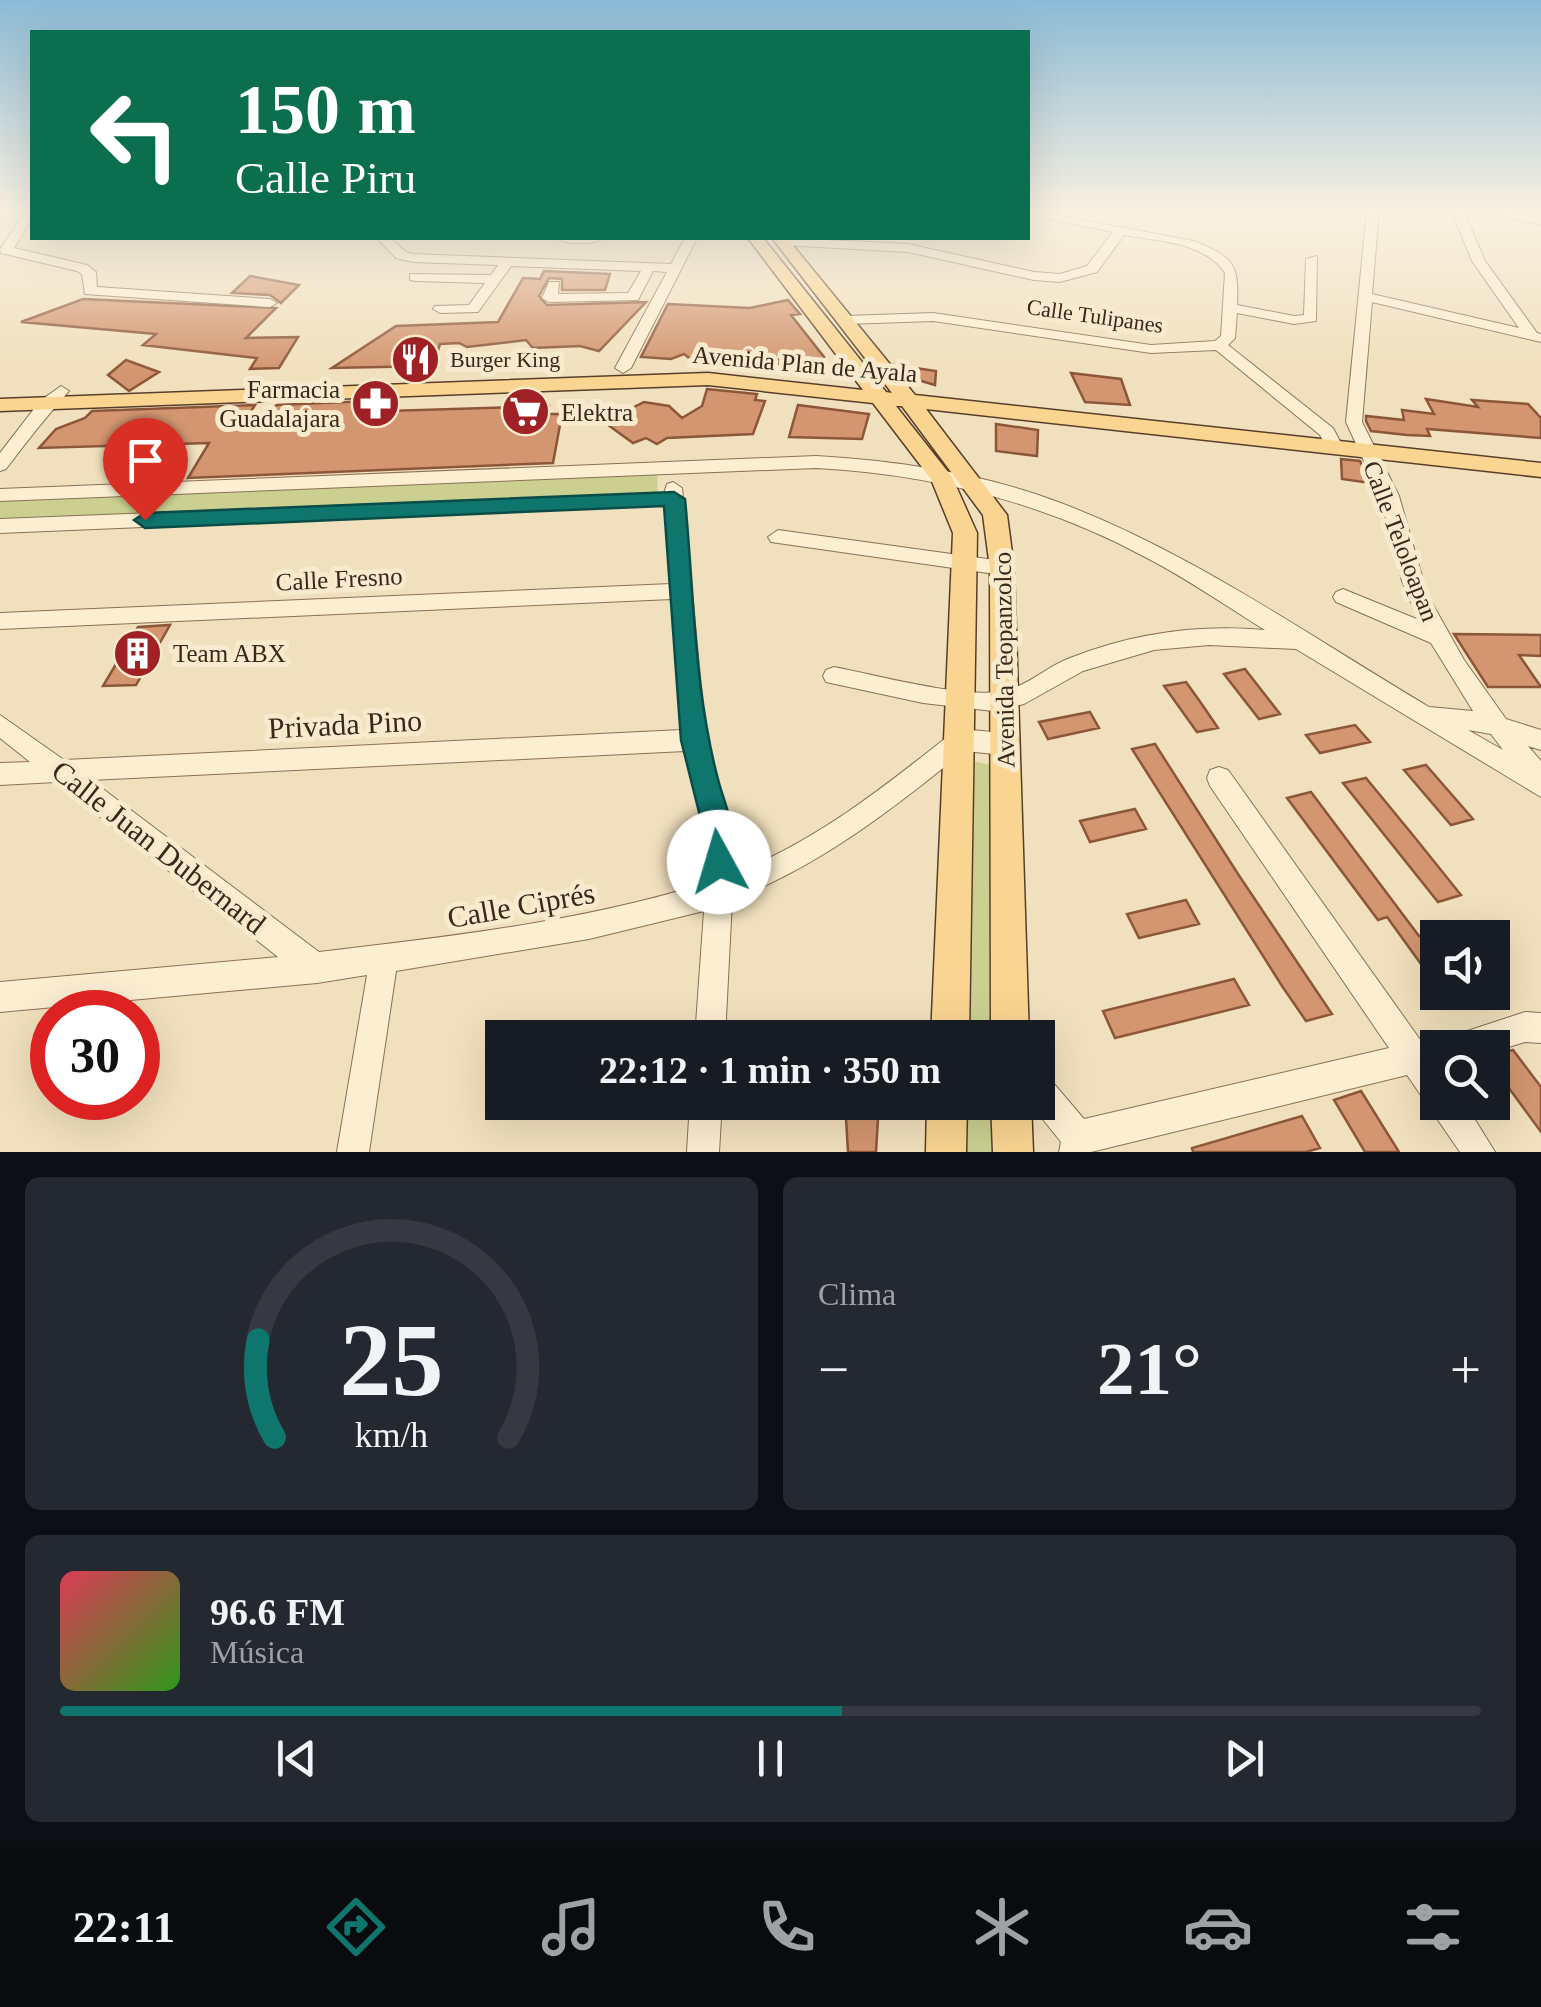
<!DOCTYPE html>
<html lang="es">
<meta charset="utf-8">
<style>
body{margin:0;font-family:"Times New Roman",serif;background:#242831;color:#f1f3f6;height:100vh;display:flex;flex-direction:column;font-size:38px;white-space:nowrap}
*{box-sizing:border-box;margin:0}
p{font-size:32px;color:#9ea1a6}
.icon{flex:none;width:55px;height:55px;fill:none;stroke:currentColor;stroke-width:2;stroke-linecap:round;stroke-linejoin:round}
.map{position:relative;height:1152px;overflow:hidden}
.side{display:flex;flex-direction:column;gap:25px;padding:25px;background:#0d0f14;flex:1}
.side>*{flex:none}
.top-card{position:absolute;left:30px;top:30px;width:1000px;height:210px;border-radius:0px;box-shadow:0 10px 40px #0002;background:#0b6e4f;color:#fff;overflow:hidden}
.fabs{position:absolute;left:1420px;top:920px;display:grid;gap:20px}
.fabs a{display:grid;place-items:center;width:90px;height:90px;border-radius:0px;background:#171b24;box-shadow:0 10px 40px #0002;font-size:50px}
.speed{position:absolute;left:30px;top:990px;display:flex;gap:20px;font-size:50px;font-weight:700;text-align:center}
.speed>*{display:grid;place-content:center;width:130px;height:130px;border-radius:50%;background:#171b24;box-shadow:0 10px 40px #0002;line-height:1}
.speed .limit{border:15px solid #d22;background:#fff;color:#111}
.pin{position:absolute;display:grid;place-items:center;width:85px;height:85px;color:#fff;margin:-102px -42px;border-radius:50% 50% 50% 0;rotate:-45deg;box-shadow:0 0 10px #0007}
.pin .icon{rotate:45deg}
.me{position:absolute;width:110px;margin:-55px;rotate:354deg;stroke-linejoin:round;filter:drop-shadow(0 0 8px #0008)}
.turn{display:flex;align-items:center;gap:35px;height:210px;padding:0 40px;font-size:45px}
.turn .icon{width:130px;height:130px;stroke-width:2.5}
.turn b{display:block;font-size:70px;line-height:85px}
.big{font-size:75px;font-weight:700;line-height:1.1}
.side .card{flex:1;display:flex;flex-direction:column;justify-content:center;gap:15px;min-width:0;padding:0 35px;border-radius:15px;background:#242831}
.side .dial{align-items:center;gap:0}
.dial svg{height:260px;overflow:visible;fill:none;stroke:#363941;stroke-width:7;stroke-linecap:round;text-anchor:middle}
.dial text{fill:#f1f3f6;stroke:none}
.song{display:flex;align-items:center;gap:30px}
.cover{width:120px;height:120px;border-radius:15px;background:linear-gradient(135deg,hsl(350 70% 55%),hsl(110 70% 35%))}
.played{height:10px;border-radius:5px;background:linear-gradient(90deg,#0f766e 55%,#363941 55%)}
.keys{display:flex;justify-content:space-around;direction:ltr}
.heat{display:flex;justify-content:space-between;align-items:center;font-size:55px;direction:ltr}
.side .tiles{flex:1;display:grid;gap:25px;grid-template-columns:1fr 1fr}
.card:last-child{grid-column:span 2}
.trip{position:absolute;left:485px;top:1020px;width:570px;height:100px;border-radius:0px;background:#171b24;box-shadow:0 10px 40px #0002;font-weight:700;line-height:100px;text-align:center}
.tab-bar{display:flex;height:160px;justify-content:space-around;align-items:center;background:#090b0e;color:#9ea1a6}
.tab-bar .icon{width:70px;height:70px}
.tab-bar .selected{color:#0f766e}
.tab-bar b{font-size:45px;color:#f1f3f6}
.map>svg:first-child{display:block}
.green{fill:#cbd091}
.building{fill:#d39670;stroke:#8c5739;stroke-width:2.5}
.lines{fill:none;stroke-linecap:round;stroke-linejoin:round}
.minor-casing{stroke:#8b7055;stroke-width:2}
.major-casing{stroke:#583e2a;stroke-width:3}
.minor{fill:#fceed1;fill-rule:evenodd}
.major{fill:#f9d591;fill-rule:evenodd}
.route{fill:#0f766e;stroke:#0a4d48;stroke-width:2.5}
.labels{text-anchor:middle;dominant-baseline:central;stroke-width:10;stroke-linejoin:round;paint-order:stroke}
.far-street-label{font-size:22px;fill:#39281b;stroke:#f8eacd}
.far-poi-label{font-size:22px;fill:#39281b;stroke:#f8eacd;text-anchor:start}
.street-label{font-size:25px;fill:#39281b;stroke:#f8eacd}
.poi-label{font-size:25px;fill:#39281b;stroke:#f8eacd;text-anchor:start}
.near-street-label{font-size:30px;fill:#39281b;stroke:#f8eacd}
</style>
<div class="map">
<svg width="1541" height="1152" viewBox="0 0 1541 1152">
<rect width="100%" height="100%" fill="#f1e0bd"/>
<path class="green" d="M 657,468 L 658,500 L 0,526 L 0,495 Z
M 959,758 L 1006,768 L 1012,1037 L 950,1038 Z
M 947,1103 L 1013,1103 L 1014,1152 L 946,1152 Z"/>
<path class="building" d="M 544,271 L 610,274 L 605,290 L 562,290 L 562,279 L 549,278 L 539,296 L 547,305 L 646,302 L 599,351 L 580,346 L 533,348 L 526,340 L 467,347 L 459,343 L 440,344 L 433,366 L 332,368 L 396,326 L 498,322 L 523,278 L 540,279 Z
M 250,276 L 299,285 L 281,303 L 270,295 L 232,293 Z
M 83,299 L 276,308 L 246,338 L 298,337 L 279,368 L 250,369 L 257,358 L 143,345 L 156,334 L 21,322 Z
M 788,300 L 800,314 L 791,315 L 824,357 L 815,366 L 777,364 L 784,360 L 689,358 L 684,354 L 671,359 L 641,357 L 668,304 L 750,308 Z
M 126,360 L 159,372 L 129,391 L 108,375 Z
M 895,365 L 936,371 L 935,385 L 904,376 Z
M 1071,373 L 1121,379 L 1130,405 L 1085,402 Z
M 707,389 L 757,394 L 755,400 L 765,401 L 753,434 L 667,438 L 657,444 L 646,438 L 633,443 L 604,422 L 644,402 L 669,406 L 682,418 L 702,406 Z
M 1426,399 L 1478,407 L 1472,400 L 1528,404 L 1541,418 L 1541,438 L 1427,429 L 1430,436 L 1407,435 L 1371,431 L 1366,421 L 1366,416 L 1404,420 L 1402,410 L 1434,414 Z
M 392,400 L 388,411 L 549,406 L 547,414 L 562,414 L 553,463 L 188,478 L 209,443 L 39,448 L 56,429 L 85,418 L 92,411 L 255,405 L 240,429 L 277,405 Z
M 798,405 L 869,414 L 862,439 L 789,437 Z
M 996,424 L 1038,430 L 1037,456 L 996,451 Z
M 1341,459 L 1360,461 L 1370,483 L 1342,479 Z
M 170,625 L 136,685 L 103,686 L 138,627 Z
M 1454,634 L 1541,635 L 1541,656 L 1519,655 L 1541,687 L 1488,687 Z
M 1245,669 L 1280,714 L 1259,719 L 1224,674 Z
M 1186,682 L 1201,703 L 1218,728 L 1197,732 L 1164,686 Z
M 1090,712 L 1099,728 L 1048,739 L 1039,722 Z
M 1355,725 L 1370,742 L 1320,753 L 1306,735 Z
M 1155,744 L 1238,874 L 1332,1014 L 1306,1021 L 1282,986 L 1132,749 Z
M 1426,765 L 1473,819 L 1451,825 L 1404,770 Z
M 1366,778 L 1412,834 L 1461,895 L 1438,902 L 1343,783 Z
M 1311,792 L 1419,936 L 1438,931 L 1438,960 L 1421,964 L 1387,917 L 1378,920 L 1287,798 Z
M 1135,809 L 1146,829 L 1090,842 L 1080,821 Z
M 1186,900 L 1199,924 L 1139,938 L 1127,914 Z
M 1234,979 L 1249,1005 L 1115,1038 L 1103,1011 Z
M 1513,1050 L 1541,1087 L 1541,1132 L 1492,1065 L 1492,1055 Z
M 1361,1091 L 1399,1152 L 1365,1152 L 1334,1100 Z
M 845,1102 L 879,1102 L 876,1152 L 848,1152 Z
M 1302,1116 L 1320,1148 L 1306,1152 L 1193,1152 L 1192,1148 Z"/>
<g class="lines">
<defs>
<path id="minor" d="M 27,210 L 32,210 L 32,219 L 14,248 L 87,265 L 96,272 L 97,287 L 270,299 L 277,303 L 270,307 L 85,294 L 82,274 L 77,271 L 1,253 L 0,249 Z
M 1028,210 L 1194,241 C 1233,257 1239,263 1237,305 L 1294,316 L 1304,315 L 1306,259 L 1317,256 L 1316,321 L 1294,324 L 1237,313 L 1235,338 L 1228,345 L 1333,428 L 1343,447 L 1340,451 L 1328,451 L 1320,435 L 1216,350 L 1151,353 L 933,321 L 846,324 L 839,320 L 846,316 L 933,313 L 1151,345 L 1215,341 L 1221,336 L 1225,273 C 1205,242 1157,241 1124,235 L 1097,272 L 1060,282 L 1034,280 L 908,252 L 782,245 L 776,241 L 787,238 L 908,244 L 1034,272 L 1060,274 L 1087,266 L 1113,232 L 1028,215 Z
M 1367,210 L 1379,210 L 1372,294 L 1519,328 L 1472,261 L 1451,210 L 1463,210 L 1485,261 L 1537,333 L 1541,334 L 1541,342 L 1372,302 L 1362,422 L 1399,496 L 1427,594 L 1464,660 L 1506,719 L 1541,730 L 1541,750 L 1528,746 L 1541,761 L 1541,797 L 1296,649 L 1209,645 L 1154,650 L 1083,671 L 1024,704 L 993,711 L 923,703 L 826,682 L 823,676 L 826,670 L 834,667 C 877,675 969,701 1008,690 C 1030,684 1048,666 1070,658 C 1133,633 1198,624 1265,630 C 1226,606 1188,579 1147,558 C 1045,503 932,474 816,468 L 0,501 L 0,489 L 816,456 C 885,460 960,470 1026,491 C 1166,535 1303,632 1429,707 L 1473,711 L 1431,643 L 1336,602 L 1333,597 L 1336,592 L 1343,589 L 1419,620 L 1402,581 L 1380,496 L 1346,422 ZM 1468,730 L 1491,734 L 1503,750 Z
M 1472,210 L 1497,210 L 1541,217 L 1541,225 Z
M 377,238 L 390,238 L 406,252 L 413,254 L 671,264 L 685,238 L 697,238 L 631,368 L 623,373 L 615,368 L 667,272 L 653,271 L 638,300 L 549,302 L 542,298 L 549,282 L 559,282 L 558,294 L 628,293 L 641,271 L 511,266 L 478,312 L 440,313 L 433,309 L 435,306 L 469,305 L 485,283 L 415,281 L 410,280 L 410,274 L 491,275 L 498,265 L 413,262 L 396,258 Z
M 556,238 L 604,238 C 594,245 566,245 556,238 Z
M 61,386 L 69,391 C 47,416 26,442 6,469 L 0,471 L 0,453 L 40,401 Z
M 673,482 L 682,488 L 706,740 L 732,832 L 732,874 C 814,843 884,787 952,733 C 969,727 997,732 1013,738 L 1017,745 L 1013,752 L 1005,755 L 964,751 C 892,810 819,866 732,900 L 725,1038 L 695,1038 L 704,911 L 589,939 L 396,971 L 369,1152 L 337,1152 L 367,975 L 317,983 L 0,1012 L 0,982 L 278,957 L 56,782 L 0,785 L 0,763 L 30,762 L 0,738 L 0,715 L 64,760 L 681,730 L 672,599 L 0,629 L 0,613 L 671,584 L 665,505 L 0,533 L 0,519 L 664,493 L 667,484 ZM 685,751 L 706,832 L 706,883 C 581,922 447,937 319,952 L 91,780 Z
M 778,530 L 1002,561 L 1012,568 L 1002,575 L 771,542 L 768,537 Z
M 1219,767 L 1228,770 L 1421,1041 L 1443,1039 L 1525,1012 L 1541,1013 L 1541,1043 L 1525,1042 L 1492,1052 L 1492,1048 L 1438,1048 L 1438,1102 L 1464,1102 L 1495,1152 L 1460,1152 L 1407,1075 L 1091,1152 L 1059,1152 L 1061,1142 L 1029,1102 L 1038,1102 L 1038,1073 L 1049,1078 L 1084,1119 L 1389,1048 L 1210,786 L 1207,778 L 1210,770 Z
M 690,1102 L 722,1102 L 719,1152 L 687,1152 Z"/>
<path id="major" d="M 748,238 L 763,238 L 886,392 L 892,393 L 772,238 L 787,238 L 915,395 L 1541,463 L 1541,477 L 926,409 L 1007,515 L 1014,568 L 1029,1038 L 991,1038 L 990,568 L 983,515 L 902,406 L 896,406 L 952,477 L 977,533 L 969,1038 L 931,1038 L 953,533 L 931,479 L 873,403 L 708,385 L 0,411 L 0,399 L 708,373 L 863,390 Z
M 927,1102 L 967,1102 L 966,1152 L 926,1152 Z
M 991,1102 L 1031,1102 L 1033,1152 L 993,1152 Z"/>
</defs>
<use href="#minor" class="minor-casing"/>
<use href="#major" class="major-casing"/>
<use href="#minor" class="minor"/>
<use href="#major" class="major"/>
</g>
<linearGradient id="sky" x2="0" y2="1"><stop stop-color="#8bbad5"/><stop offset="0.57" stop-color="#f9f1e1"/><stop offset="1" stop-color="#f9f1e1" stop-opacity="0"/></linearGradient>
<rect width="1541" height="371" fill="url(#sky)"/>
<path class="route" d="M 674,492 L 685,499 C 694,593 694,692 719,783 C 727,811 742,844 730,873 L 719,877 L 708,873 L 704,862 L 704,832 L 681,740 L 664,506 L 145,528 L 134,520 L 145,513 Z"/>
<defs>
<symbol id="restaurant-disc" viewBox="-11 -11 22 22"><circle r="9.5" fill="#9f2025" stroke="#f8eacd"/><path d="M-5-6h1v4h1v-4h1v4h1v-4h1v5L-1.5 .5V6h-2V.5L-5-1ZM5-6V6H3V1.5H1.5Q1.5-4 5-6Z" fill="#fff"/></symbol>
<symbol id="pharmacy-disc" viewBox="-11 -11 22 22"><circle r="9.5" fill="#9f2025" stroke="#f8eacd"/><path d="M-2-6h4v4h4v4h-4v4h-4v-4h-4v-4h4Z" fill="#fff"/></symbol>
<symbol id="supermarket-disc" viewBox="-11 -11 22 22"><circle r="9.5" fill="#9f2025" stroke="#f8eacd"/><path d="M-6-5.5h2.5l.6 2H6L4.5 2H-2.5L-4.4-4H-6ZM-1.5 3.2a1.3 1.3 0 1 0 .1 0ZM3 3.2a1.3 1.3 0 1 0 .1 0Z" fill="#fff"/></symbol>
<symbol id="building-disc" viewBox="-11 -11 22 22"><circle r="9.5" fill="#9f2025" stroke="#f8eacd"/><path d="M-4-6H4V6H1V3H-1V6H-4ZM-2.5-4.3h1.7v1.8h-1.7ZM.8-4.3h1.7v1.8H.8ZM-2.5-1h1.7V.8h-1.7ZM.8-1h1.7V.8H.8Z" fill="#fff"/></symbol>
</defs>
<g fill-rule="evenodd">
<use href="#restaurant-disc" x="388" y="332" width="55" height="55"/>
<use href="#pharmacy-disc" x="348" y="376" width="55" height="55"/>
<use href="#supermarket-disc" x="498" y="384" width="55" height="55"/>
<use href="#building-disc" x="110" y="626" width="55" height="55"/>
</g>
<g class="labels">
<g class="far-street-label">
<text transform="translate(1095 316) rotate(8)">Calle Tulipanes</text>
</g>
<g class="far-poi-label">
<text x="450" y="359">Burger King</text>
</g>
<g class="street-label">
<text transform="translate(805 364) rotate(5)">Avenida Plan de Ayala</text>
<text transform="translate(1401 541) rotate(69)">Calle Teloloapan</text>
<text transform="translate(339 579) rotate(-3)">Calle Fresno</text>
<text transform="translate(1004 660) rotate(-91)">Avenida Teopanzolco</text>
</g>
<g class="poi-label">
<text x="340" y="389" text-anchor="end">Farmacia<tspan x="340" dy="29">Guadalajara</tspan></text>
<text x="561" y="412">Elektra</text>
<text x="173" y="653">Team ABX</text>
</g>
<g class="near-street-label">
<text transform="translate(345 724) rotate(-3)">Privada Pino</text>
<text transform="translate(159 847) rotate(38)">Calle Juan Dubernard</text>
<text transform="translate(521 905) rotate(-10)">Calle Ciprés</text>
</g>
</g>
</svg>
<div class="fabs">
<a><svg class="icon" aria-label="sound" viewBox="0 0 24 24"><path d="M4 9h4l5-4v14l-5-4H4zM17 9q2 3 0 6"/></svg></a>
<a><svg class="icon" aria-label="search" viewBox="0 0 24 24"><circle cx="10" cy="10" r="6"/><path d="M15 15l6 6"/></svg></a>
</div>
<div class="speed"><div class="limit">30</div></div>
<div class="pin" style="left:145px;top:520px;background:#d93025"><svg class="icon" aria-label="arrive" viewBox="0 0 24 24"><path d="M6 21V4h12l-3 4 3 4H6"/></svg></div>
<svg class="me" style="left:719px;top:862px" viewBox="-20 -20 40 40"><circle r="19" fill="#fff"/><path d="M0-13L10 11 0 6-10 11z" fill="#0f766e"/></svg>
<div class="trip">22:12 · 1 min · 350 m</div>
<div class="top-card">
<div class="turn"><svg class="icon" aria-label="left" viewBox="0 0 24 24"><path d="M17 20v-9H6M10 6l-5 5 5 5"/></svg><div><b>150 m</b>Calle Piru</div></div>
</div>
</div>
<section class="side">
<div class="tiles">
<div class="card dial"><svg viewBox="0 0 100 80">
<path d="M14 69A42 42 0 1 1 86 69"/>
<path d="M14 69A42 42 0 0 1 9 39" stroke="#0f766e"/>
<text x="50" y="56" font-size="32" font-weight="700">25</text>
<text x="50" y="72" font-size="11">km/h</text>
</svg></div>
<div class="card"><p>Clima</p>
<div class="heat"><a>−</a><b class="big">21°</b><a>+</a></div>
</div>
<div class="card">
<div class="song"><i class="cover"></i><div><b>96.6 FM</b><p>Música</p></div></div>
<div class="played"></div>
<div class="keys"><svg class="icon" aria-label="previous" viewBox="0 0 24 24"><path d="M18 5L8 12l10 7zM5 5v14"/></svg><svg class="icon" aria-label="pause" viewBox="0 0 24 24"><path d="M8 5v14M16 5v14"/></svg><svg class="icon" aria-label="next" viewBox="0 0 24 24"><path d="M6 5l10 7-10 7zM19 5v14"/></svg></div>
</div>
</div>
</section>
<nav class="tab-bar">
<b>22:11</b>
<svg class="icon selected" aria-label="directions" viewBox="0 0 24 24"><path d="M12 3l9 9-9 9-9-9zM9 14v-3h6M13 9l2 2-2 2"/></svg>
<svg class="icon" aria-label="music" viewBox="0 0 24 24"><path d="M9 18V5l10-2v13"/><circle cx="6" cy="18" r="3"/><circle cx="16" cy="16" r="3"/></svg>
<svg class="icon" aria-label="phone" viewBox="0 0 24 24"><path d="M5 4h4l2 5-3 2q2 4 5 5l2-3 5 2v4C11 20 4 13 5 4z"/></svg>
<svg class="icon" aria-label="climate" viewBox="0 0 24 24"><path d="M12 3v18M4 7l16 10M4 17L20 7"/></svg>
<svg class="icon" aria-label="car" viewBox="0 0 24 24"><path d="M5 17H2v-5l4-1 3-4h7l3 4 3 1v5h-3M9 17h6M6 11h13"/><circle cx="7" cy="17" r="2"/><circle cx="17" cy="17" r="2"/></svg>
<svg class="icon" aria-label="filters" viewBox="0 0 24 24"><path d="M4 7h16M4 17h16"/><circle cx="9" cy="7" r="2"/><circle cx="15" cy="17" r="2"/></svg>
</nav>
